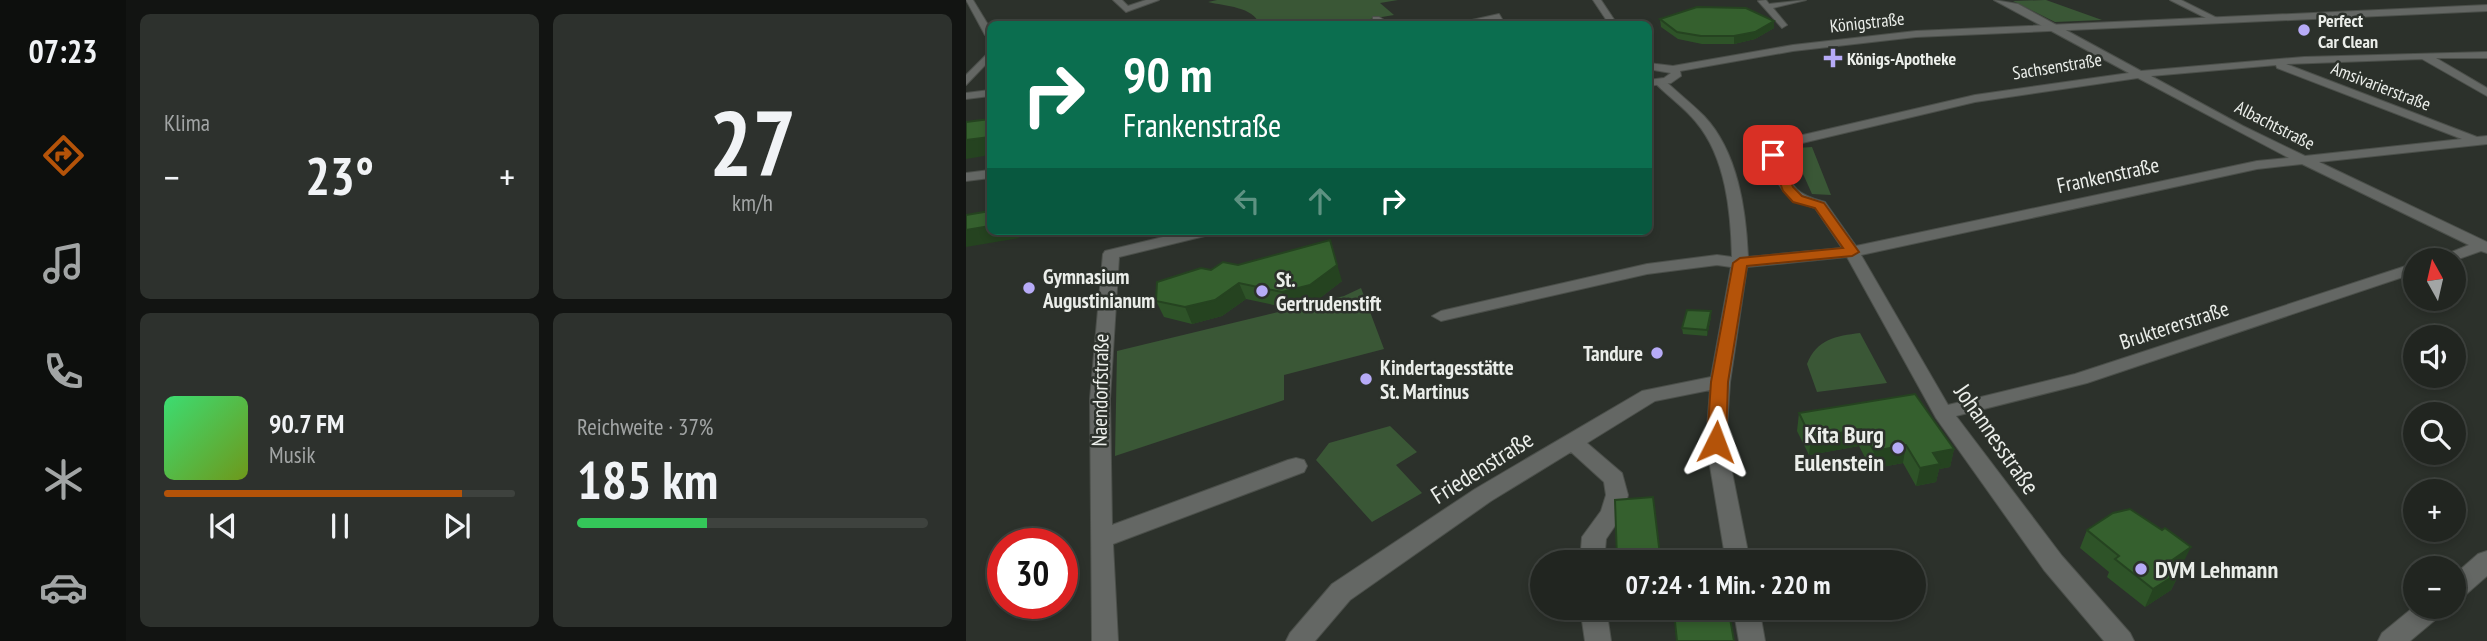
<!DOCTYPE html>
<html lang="de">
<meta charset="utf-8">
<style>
body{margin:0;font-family:"PT Sans Narrow",sans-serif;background:#2d312d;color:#f1f3f6;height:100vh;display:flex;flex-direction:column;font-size:26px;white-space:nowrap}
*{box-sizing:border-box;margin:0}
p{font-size:23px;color:#a2a5a5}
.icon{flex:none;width:38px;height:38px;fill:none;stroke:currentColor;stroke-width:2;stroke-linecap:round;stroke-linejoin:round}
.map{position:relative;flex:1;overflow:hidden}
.details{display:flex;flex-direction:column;gap:14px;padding:14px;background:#121412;width:840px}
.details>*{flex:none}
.top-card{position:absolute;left:21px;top:21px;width:665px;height:214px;border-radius:10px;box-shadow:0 4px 10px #0003,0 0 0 2px #3e423e;background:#0b6e4f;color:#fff;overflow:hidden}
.needle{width:46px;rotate:352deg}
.fabs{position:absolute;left:1437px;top:248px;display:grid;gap:14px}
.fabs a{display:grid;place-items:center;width:63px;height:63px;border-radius:50%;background:#212520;box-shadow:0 4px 10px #0003,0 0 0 2px #3e423e;font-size:35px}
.speed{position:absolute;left:21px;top:528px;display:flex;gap:14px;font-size:35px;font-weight:700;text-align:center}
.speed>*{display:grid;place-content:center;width:91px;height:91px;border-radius:50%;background:#212520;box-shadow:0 4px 10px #0003,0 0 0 2px #3e423e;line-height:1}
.speed .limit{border:10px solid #d22;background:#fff;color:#111}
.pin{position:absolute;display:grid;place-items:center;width:60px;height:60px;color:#fff;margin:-30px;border-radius:14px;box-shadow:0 4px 10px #0006}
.me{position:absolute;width:77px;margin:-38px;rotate:3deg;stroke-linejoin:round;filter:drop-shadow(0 0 5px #0008)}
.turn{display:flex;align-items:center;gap:24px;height:147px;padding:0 21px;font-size:32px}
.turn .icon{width:91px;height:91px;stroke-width:2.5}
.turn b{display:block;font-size:49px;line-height:60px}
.lanes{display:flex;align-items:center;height:66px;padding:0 21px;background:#0003;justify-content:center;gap:35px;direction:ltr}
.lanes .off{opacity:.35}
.big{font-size:52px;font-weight:700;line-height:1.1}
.details .widget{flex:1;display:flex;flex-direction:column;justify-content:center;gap:10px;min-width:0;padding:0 24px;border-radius:10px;background:#2d312d}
.details .dial{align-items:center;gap:0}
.dial b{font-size:91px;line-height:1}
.song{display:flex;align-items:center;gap:21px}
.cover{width:84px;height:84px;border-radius:10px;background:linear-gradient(135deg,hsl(140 70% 55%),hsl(80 70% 35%))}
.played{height:7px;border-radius:4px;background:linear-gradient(90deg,#b45309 85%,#3e423e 85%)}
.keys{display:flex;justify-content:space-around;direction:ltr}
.heat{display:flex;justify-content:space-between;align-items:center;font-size:38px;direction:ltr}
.charge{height:10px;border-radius:5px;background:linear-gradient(90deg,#34c759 37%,#3e423e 0)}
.details .tiles{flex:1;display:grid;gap:14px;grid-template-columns:repeat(2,1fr)}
.trip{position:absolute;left:564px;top:550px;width:396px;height:70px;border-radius:35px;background:#212520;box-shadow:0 4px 10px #0003,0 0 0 2px #3e423e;font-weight:700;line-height:70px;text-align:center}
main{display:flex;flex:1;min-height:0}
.menu{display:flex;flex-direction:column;width:126px;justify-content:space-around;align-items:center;background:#0d0f0d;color:#a2a5a5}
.menu .icon{width:49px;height:49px}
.menu .current{color:#b45309}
.menu b{font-size:32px;color:#f1f3f6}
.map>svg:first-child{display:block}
.green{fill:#3a5736}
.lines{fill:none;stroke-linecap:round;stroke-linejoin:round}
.minor-casing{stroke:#4b4f4a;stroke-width:2}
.tertiary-casing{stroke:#4b4f4a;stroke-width:2}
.minor{fill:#646764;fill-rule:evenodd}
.tertiary{fill:#646764;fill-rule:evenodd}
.wall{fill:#2e5328}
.shaded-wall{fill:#254320}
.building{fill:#35602e;stroke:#254320;stroke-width:2}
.route{fill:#b45309;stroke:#753606;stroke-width:2}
.poi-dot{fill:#b7abf7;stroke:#2c312b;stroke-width:2.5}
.labels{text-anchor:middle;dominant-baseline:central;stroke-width:5;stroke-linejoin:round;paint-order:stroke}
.far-poi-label{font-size:18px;font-weight:bold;fill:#ebeeea;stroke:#2c312b;text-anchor:start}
.far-street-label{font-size:18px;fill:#ebeeea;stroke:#2c312b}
.street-label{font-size:21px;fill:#ebeeea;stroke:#2c312b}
.poi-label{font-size:21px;font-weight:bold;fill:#ebeeea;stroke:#2c312b;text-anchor:start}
.near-poi-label{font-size:24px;font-weight:bold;fill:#ebeeea;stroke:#2c312b;text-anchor:end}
.near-street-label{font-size:24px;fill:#ebeeea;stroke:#2c312b}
</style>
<main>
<nav class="menu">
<b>07:23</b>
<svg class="icon current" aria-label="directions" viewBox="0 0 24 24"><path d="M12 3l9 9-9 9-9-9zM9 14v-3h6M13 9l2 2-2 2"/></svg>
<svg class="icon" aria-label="music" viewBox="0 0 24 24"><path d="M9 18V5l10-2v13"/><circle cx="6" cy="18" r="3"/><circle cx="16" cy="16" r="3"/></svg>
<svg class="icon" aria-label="phone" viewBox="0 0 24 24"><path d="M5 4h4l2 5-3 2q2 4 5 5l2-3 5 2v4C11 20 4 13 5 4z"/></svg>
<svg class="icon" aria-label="climate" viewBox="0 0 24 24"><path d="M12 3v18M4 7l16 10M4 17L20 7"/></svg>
<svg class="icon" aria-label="car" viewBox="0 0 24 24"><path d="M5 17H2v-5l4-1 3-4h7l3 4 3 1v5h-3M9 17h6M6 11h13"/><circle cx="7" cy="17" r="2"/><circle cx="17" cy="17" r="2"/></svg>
</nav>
<section class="details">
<div class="tiles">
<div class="widget"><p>Klima</p>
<div class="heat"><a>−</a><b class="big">23°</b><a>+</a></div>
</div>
<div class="widget dial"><b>27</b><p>km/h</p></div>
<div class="widget">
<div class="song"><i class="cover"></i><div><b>90.7 FM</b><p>Musik</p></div></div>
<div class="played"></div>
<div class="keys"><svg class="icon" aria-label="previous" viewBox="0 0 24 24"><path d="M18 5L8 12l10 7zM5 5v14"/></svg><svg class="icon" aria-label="pause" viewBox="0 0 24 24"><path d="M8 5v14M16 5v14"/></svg><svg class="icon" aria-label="next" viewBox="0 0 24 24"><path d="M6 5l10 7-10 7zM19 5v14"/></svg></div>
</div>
<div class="widget"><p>Reichweite · 37%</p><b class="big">185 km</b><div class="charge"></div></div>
</div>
</section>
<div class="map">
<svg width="1521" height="641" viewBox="0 0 1521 641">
<rect width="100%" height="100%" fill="#2c312b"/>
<path class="green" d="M 251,0 L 432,0 L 414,3 L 428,15 L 374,24 L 293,24 C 288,7 259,6 242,2 Z
M 1079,0 L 1080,0 L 1136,20 L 1089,22 L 1047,1 Z
M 846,147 L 865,195 L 846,194 L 829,156 L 831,148 Z
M 395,288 L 418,349 L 318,375 L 318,400 L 149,456 L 151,351 L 378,296 Z
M 894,333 L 921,383 L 851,392 L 841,364 C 851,339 870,336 894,333 Z
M 424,426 L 451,452 L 430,465 L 456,493 L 406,522 L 350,460 L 363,443 Z"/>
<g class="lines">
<defs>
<path id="minor" d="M 0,0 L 7,0 L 24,28 L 24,38 L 19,35 Z
M 147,0 L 156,0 L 162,6 L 180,0 L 193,0 L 160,12 Z
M 800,0 L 803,4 L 840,0 L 807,8 L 821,25 L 816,28 L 792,1 Z
M 1028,0 L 1052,4 L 1175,71 L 1338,57 L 1521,52 L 1521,58 L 1470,58 L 1521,88 L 1521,96 L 1456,59 L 1320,64 L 1511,137 L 1521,136 L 1521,144 L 1353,162 L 1521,242 L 1521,253 L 1515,251 L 1487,261 L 1463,261 L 1503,245 L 1336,164 L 1291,169 L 895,255 L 982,405 L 1109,374 L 1449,263 L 1449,273 L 1121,383 L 990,416 L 1096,556 L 1164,633 L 1168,641 L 1138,641 L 1078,570 L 970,418 L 881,257 L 781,267 L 764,382 L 760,442 L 784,562 L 760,562 L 740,442 L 744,390 L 689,401 L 621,443 L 656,473 L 662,495 L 657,514 L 640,539 L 638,562 L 614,562 L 616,537 L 635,511 L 640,495 L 638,482 L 605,452 L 525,501 L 384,600 L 349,641 L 320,641 L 324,633 L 366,584 L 509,489 L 676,391 L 745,377 L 765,267 L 751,265 L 681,274 L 475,321 L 466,316 L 475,311 L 681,264 L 751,255 L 766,257 C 765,213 760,157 730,122 C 719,108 703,97 690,84 L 690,80 L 698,80 C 711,92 725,103 738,116 C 772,152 780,210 782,257 L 876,248 L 849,208 C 813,198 814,187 801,155 L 810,144 L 824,138 L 1009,95 L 1163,73 ZM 1310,65 L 1311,68 L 1496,139 L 1339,156 L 1277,126 L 1185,76 ZM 1172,78 L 1323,158 L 1291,161 L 890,246 L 859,202 C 825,193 827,186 814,155 L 818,150 L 832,144 L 1009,102 Z
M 1204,0 L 1215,0 L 1253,19 L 1246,21 Z
M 533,14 L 536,19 L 506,24 L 488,24 Z
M 407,17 L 413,17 L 425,24 L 414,24 L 407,21 Z
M 24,51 L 24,60 L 0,85 L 0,75 Z
M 24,90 L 24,96 L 0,99 L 0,93 Z
M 222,231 L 267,231 L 260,235 L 243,235 L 153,257 L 144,399 L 146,525 L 322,460 L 330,458 L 338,460 L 341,466 L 338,472 L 147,544 L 152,641 L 126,641 L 124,399 L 137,254 L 139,251 Z
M 1521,551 L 1521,576 L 1497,597 L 1488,599 L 1488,575 L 1512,554 Z
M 1449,606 L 1479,607 L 1475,615 L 1444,641 L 1412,641 L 1416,633 Z
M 614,607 L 640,607 L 645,641 L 619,641 Z
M 767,607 L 793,607 L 799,641 L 773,641 Z"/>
<path id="tertiary" d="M 627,0 L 635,0 L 651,24 L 643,24 Z
M 1521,5 L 1521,11 L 950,37 L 827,51 L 714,71 L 715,76 L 705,83 L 682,86 L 682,80 L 698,78 L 705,73 L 682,69 L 682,63 L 707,66 L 827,45 L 950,31 Z
M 24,170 L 24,178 L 0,181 L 0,173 Z"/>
</defs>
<use href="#minor" class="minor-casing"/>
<use href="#tertiary" class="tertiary-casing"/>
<use href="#minor" class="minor"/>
<use href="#tertiary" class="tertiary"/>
</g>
<path class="wall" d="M 694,19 L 808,21 L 808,28 L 789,39 L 768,44 L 736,44 L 712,39 L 695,27 Z
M 272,265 L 376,281 L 350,301 L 322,308 L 280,299 L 256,316 L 226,324 L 198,317 L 190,301 L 245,270 Z
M 745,311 L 745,317 L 741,336 L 717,334 L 716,328 Z
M 833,413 L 988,449 L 984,467 L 973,469 L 970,482 L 950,486 L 937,463 L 905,469 L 893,446 L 843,455 L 831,431 Z
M 687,497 L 694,562 L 652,562 L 649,500 Z
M 1121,530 L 1196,530 L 1216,565 L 1210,569 L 1214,572 L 1205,590 L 1179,607 L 1141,577 L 1143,572 L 1114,548 Z"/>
<path class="shaded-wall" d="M 808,21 L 808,28 L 789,39 L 768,44 L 768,36 Z
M 24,137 L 24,155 L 0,159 L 0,140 Z
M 24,226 L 24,231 L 52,231 L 53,238 L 0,247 L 0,230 Z
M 364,240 L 376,281 L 350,301 L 322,308 L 316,292 Z
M 273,283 L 280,299 L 256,316 L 226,324 L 219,307 Z
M 745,311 L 745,317 L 741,336 L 741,330 Z
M 895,429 L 893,446 L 843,455 L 845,438 Z
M 940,445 L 937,463 L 905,469 L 908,451 Z
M 988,449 L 984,467 L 973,469 L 970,482 L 950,486 L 954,468 L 967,453 Z
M 1225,547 L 1216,565 L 1193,581 L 1202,563 Z
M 1214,572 L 1205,590 L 1179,607 L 1187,589 Z"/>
<path class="building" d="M 731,7 L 780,8 L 808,21 L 789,32 L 768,36 L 735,36 L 711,32 L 694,19 Z
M 24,119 L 24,137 L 0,140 L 0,122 Z
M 24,211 L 24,226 L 0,230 L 0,215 Z
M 364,240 L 371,265 L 344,285 L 316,292 L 273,283 L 249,300 L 219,307 L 190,301 L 191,282 L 235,268 L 245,270 L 257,262 L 272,265 Z
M 721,310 L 745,311 L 741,330 L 716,328 Z
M 949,394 L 988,449 L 967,453 L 974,464 L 954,468 L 940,445 L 908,451 L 895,429 L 845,438 L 833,413 Z
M 687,497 L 694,555 L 651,559 L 649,500 Z
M 1164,509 L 1196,530 L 1199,528 L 1225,547 L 1202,563 L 1214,572 L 1187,589 L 1149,559 L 1153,556 L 1121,530 L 1147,513 Z
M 743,607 L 762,607 L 768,641 L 711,641 L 708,612 Z"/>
<path class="route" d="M 803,152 L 811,152 L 827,187 L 836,196 L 858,203 L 893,252 L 886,256 L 781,266 L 762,382 L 760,442 L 750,449 L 741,442 L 745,382 L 767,263 L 774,258 L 877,248 L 849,208 L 827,202 L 817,191 Z"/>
<g class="poi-dot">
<circle cx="1338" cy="30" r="7"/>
<path d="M863.5 47.5h7v7h7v7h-7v7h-7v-7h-7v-7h7z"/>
<circle cx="63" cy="288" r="7"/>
<circle cx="296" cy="291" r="7"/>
<circle cx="691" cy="353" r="7"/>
<circle cx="400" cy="379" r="7"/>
<circle cx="932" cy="448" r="7"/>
<circle cx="1175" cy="569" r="7"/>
</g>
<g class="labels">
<g class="far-poi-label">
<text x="1352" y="20">Perfect<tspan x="1352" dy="21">Car Clean</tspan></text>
<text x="881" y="58">Königs-Apotheke</text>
</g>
<g class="far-street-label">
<text transform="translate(901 22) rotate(-6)">Königstraße</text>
<text transform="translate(1091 66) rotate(-9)">Sachsenstraße</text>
<text transform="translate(1415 86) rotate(21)">Amsivarierstraße</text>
<text transform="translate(1309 125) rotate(27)">Albachtstraße</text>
</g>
<g class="street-label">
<text transform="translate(1142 175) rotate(-12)">Frankenstraße</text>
<text transform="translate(1208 325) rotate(-18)">Bruktererstraße</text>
<text transform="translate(134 390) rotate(-89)">Naendorfstraße</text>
</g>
<g class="poi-label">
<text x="77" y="276">Gymnasium<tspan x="77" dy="24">Augustinianum</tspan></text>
<text x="310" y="279">St.<tspan x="310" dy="24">Gertrudenstift</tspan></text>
<text x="677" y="353" text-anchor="end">Tandure</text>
<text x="414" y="367">Kindertagesstätte<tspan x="414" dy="24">St. Martinus</tspan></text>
</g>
<g class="near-poi-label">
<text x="918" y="434">Kita Burg<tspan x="918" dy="28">Eulenstein</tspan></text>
<text x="1189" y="569" text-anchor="start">DVM Lehmann</text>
</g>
<g class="near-street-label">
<text transform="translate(1031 439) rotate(55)">Johannesstraße</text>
<text transform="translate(516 467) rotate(-32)">Friedenstraße</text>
</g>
</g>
</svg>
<div class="fabs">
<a><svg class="needle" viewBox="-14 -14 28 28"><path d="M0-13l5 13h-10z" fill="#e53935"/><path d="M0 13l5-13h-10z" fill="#a2a5a5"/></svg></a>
<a><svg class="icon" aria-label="sound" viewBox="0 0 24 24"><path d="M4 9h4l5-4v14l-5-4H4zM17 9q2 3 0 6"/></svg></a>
<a><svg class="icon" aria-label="search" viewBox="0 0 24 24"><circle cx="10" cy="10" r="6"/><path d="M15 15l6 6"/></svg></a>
<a>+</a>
<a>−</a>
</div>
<div class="speed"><div class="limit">30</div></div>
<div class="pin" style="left:807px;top:155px;background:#d93025"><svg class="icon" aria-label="arrive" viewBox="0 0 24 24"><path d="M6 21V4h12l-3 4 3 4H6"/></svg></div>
<svg class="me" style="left:750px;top:442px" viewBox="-20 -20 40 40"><path d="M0-17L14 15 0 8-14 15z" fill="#b45309" stroke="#fff" stroke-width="4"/></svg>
<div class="trip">07:24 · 1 Min. · 220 m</div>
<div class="top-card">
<div class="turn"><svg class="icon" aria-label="right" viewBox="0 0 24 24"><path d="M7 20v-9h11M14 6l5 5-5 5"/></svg><div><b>90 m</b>Frankenstraße</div></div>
<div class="lanes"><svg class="icon off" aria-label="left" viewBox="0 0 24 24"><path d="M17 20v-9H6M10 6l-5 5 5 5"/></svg><svg class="icon off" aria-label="ahead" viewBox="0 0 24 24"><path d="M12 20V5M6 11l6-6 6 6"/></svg><svg class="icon" aria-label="right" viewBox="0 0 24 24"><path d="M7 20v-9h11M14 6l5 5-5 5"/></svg></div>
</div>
</div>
</main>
